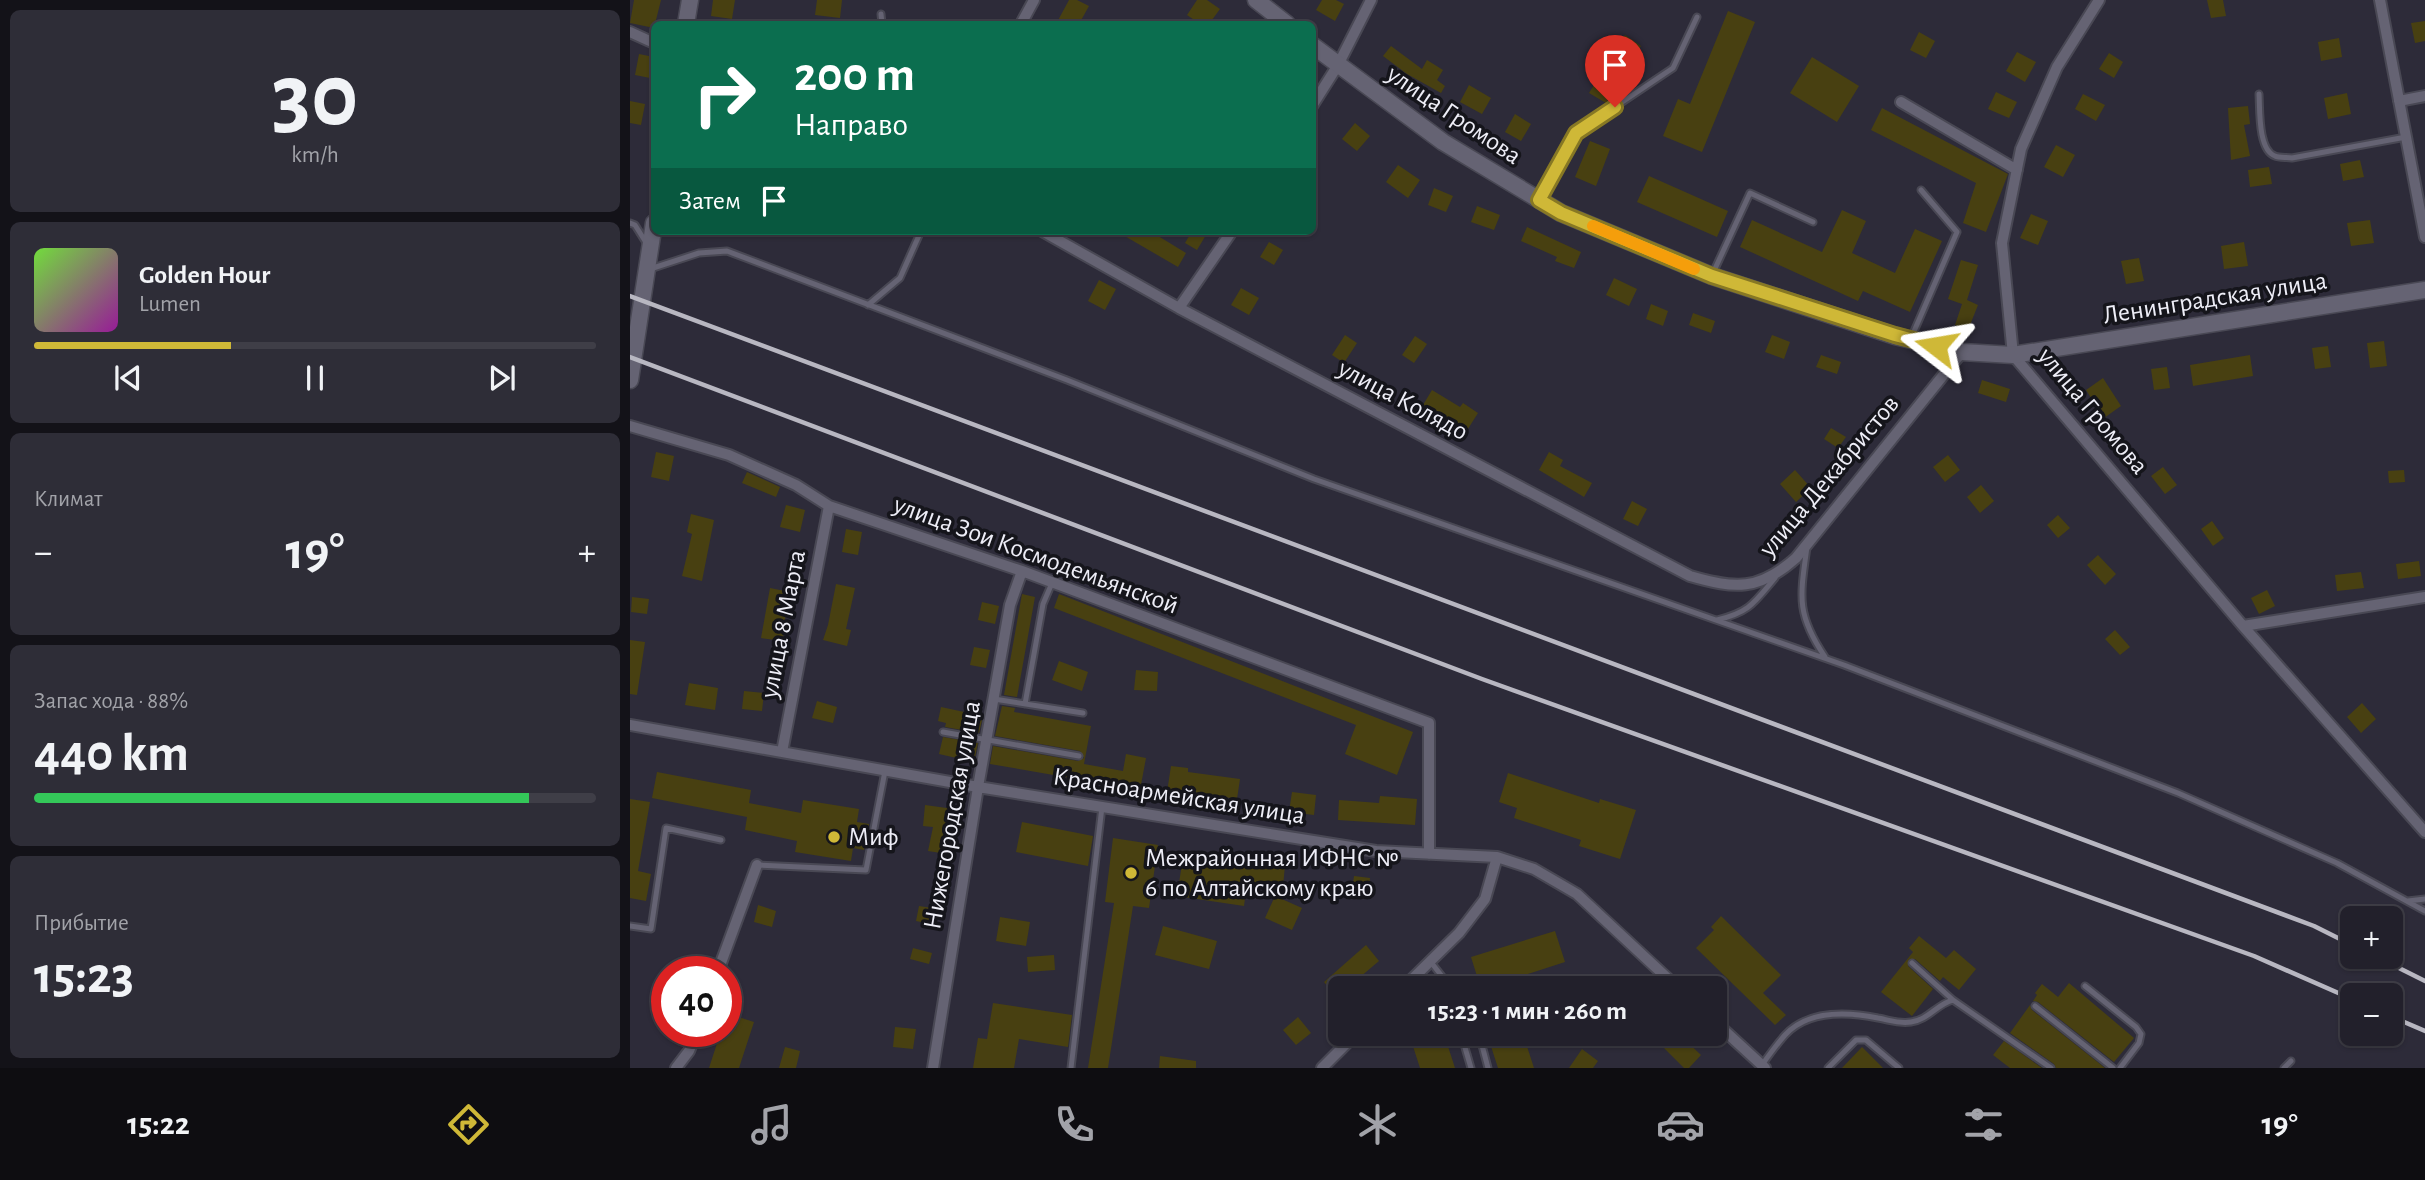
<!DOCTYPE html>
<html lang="ru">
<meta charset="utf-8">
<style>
body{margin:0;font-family:"Alegreya Sans",sans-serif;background:#2e2d37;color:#f1f3f6;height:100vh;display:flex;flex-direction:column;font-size:26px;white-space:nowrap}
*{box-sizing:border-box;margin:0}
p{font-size:23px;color:#a2a3a9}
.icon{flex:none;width:38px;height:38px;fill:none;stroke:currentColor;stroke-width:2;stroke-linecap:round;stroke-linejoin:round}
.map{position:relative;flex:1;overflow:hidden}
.sheet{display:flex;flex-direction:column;gap:10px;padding:10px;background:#131218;width:630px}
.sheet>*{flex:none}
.top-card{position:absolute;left:21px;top:21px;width:665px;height:214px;border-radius:10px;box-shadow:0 2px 5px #0004,0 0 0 2px #3f3e47;background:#0b6e4f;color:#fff;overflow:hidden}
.tools{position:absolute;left:1710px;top:906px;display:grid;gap:14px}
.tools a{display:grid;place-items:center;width:63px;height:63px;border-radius:10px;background:#22202b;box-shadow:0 2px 5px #0004,0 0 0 2px #3f3e47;font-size:35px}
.speed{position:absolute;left:21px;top:956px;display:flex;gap:14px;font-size:35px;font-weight:700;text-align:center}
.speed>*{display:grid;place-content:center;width:91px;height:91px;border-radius:50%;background:#22202b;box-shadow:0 2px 5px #0004,0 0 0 2px #3f3e47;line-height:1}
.speed .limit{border:10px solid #d22;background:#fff;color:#111}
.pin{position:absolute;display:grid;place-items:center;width:60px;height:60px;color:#fff;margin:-72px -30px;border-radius:50% 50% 50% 0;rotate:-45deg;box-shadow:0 0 7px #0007}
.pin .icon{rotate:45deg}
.me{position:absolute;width:77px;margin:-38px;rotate:284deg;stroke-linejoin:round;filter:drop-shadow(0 0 5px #0008)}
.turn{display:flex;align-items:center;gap:24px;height:147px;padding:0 28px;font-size:32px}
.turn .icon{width:91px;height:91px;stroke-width:2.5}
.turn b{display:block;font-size:49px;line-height:60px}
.then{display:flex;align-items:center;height:66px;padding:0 28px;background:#0003;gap:14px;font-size:26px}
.big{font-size:52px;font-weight:700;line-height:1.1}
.sheet .tile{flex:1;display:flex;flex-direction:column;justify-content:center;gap:10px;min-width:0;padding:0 24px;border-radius:10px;background:#2e2d37}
.sheet .dial{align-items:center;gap:0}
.dial b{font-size:91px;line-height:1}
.song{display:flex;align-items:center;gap:21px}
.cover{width:84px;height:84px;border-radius:10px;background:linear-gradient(135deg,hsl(100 70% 55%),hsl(300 70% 35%))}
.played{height:7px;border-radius:4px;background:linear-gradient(90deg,#cfb837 35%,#3f3e47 35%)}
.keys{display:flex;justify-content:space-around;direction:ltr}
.heat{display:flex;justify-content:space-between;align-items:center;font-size:38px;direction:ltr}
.charge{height:10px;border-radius:5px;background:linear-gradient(90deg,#34c759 88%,#3f3e47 0)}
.trip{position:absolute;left:698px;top:976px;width:399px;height:70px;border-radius:10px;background:#22202b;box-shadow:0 2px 5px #0004,0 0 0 2px #3f3e47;font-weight:700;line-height:70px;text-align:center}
.tab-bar{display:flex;height:112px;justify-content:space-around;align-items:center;background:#0e0d11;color:#a2a3a9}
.tab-bar .icon{width:49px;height:49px}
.tab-bar .selected{color:#cfb837}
.tab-bar b{font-size:32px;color:#f1f3f6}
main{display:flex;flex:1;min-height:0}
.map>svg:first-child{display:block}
.building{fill:#484011}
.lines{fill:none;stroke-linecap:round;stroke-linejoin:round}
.lane-casing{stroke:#494854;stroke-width:9}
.street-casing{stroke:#494854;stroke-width:14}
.secondary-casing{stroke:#494854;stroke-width:19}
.lane{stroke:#656373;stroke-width:5}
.street{stroke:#656373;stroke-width:10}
.secondary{stroke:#656373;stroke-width:16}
.rail{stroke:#b8b7c1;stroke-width:4.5}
.route-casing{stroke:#877824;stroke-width:18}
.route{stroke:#cfb837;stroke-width:12}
.slow{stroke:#f59e0b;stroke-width:12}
.poi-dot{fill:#cfb837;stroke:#15151b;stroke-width:2.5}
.labels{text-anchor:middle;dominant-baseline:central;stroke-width:7;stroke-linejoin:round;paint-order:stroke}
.street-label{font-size:26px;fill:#eeeef7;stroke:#15151b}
.poi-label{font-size:26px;fill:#eeeef7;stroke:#15151b;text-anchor:start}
</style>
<main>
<section class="sheet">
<div class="tile dial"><b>30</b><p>km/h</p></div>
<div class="tile">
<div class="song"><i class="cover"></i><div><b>Golden Hour</b><p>Lumen</p></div></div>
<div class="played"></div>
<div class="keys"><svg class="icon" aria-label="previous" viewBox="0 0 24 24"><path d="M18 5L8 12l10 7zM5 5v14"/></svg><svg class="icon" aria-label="pause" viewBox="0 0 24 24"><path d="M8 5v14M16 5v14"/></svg><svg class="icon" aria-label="next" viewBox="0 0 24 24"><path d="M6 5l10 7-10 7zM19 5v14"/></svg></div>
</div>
<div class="tile"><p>Климат</p>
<div class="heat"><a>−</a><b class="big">19°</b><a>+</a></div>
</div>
<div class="tile"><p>Запас хода · 88%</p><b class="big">440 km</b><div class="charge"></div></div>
<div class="tile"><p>Прибытие</p><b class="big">15:23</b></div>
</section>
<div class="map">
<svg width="1795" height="1068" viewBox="0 0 1795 1068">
<rect width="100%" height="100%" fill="#2d2b39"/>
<path class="building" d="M 4,0 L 31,0 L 24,28 L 0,23 Z
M 83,0 L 105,0 L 102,19 L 81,16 Z
M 187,0 L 212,0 L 210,18 L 185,15 Z
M 439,0 L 447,0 L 459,6 L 449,24 L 426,24 Z
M 567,0 L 577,0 L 590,9 L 579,24 L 570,24 L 557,15 Z
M 692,0 L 706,0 L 714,4 L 705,21 L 686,10 Z
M 1577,0 L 1593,0 L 1596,16 L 1581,18 Z
M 1098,11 L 1125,22 L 1072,152 L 1033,136 L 1048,99 L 1060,104 Z
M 1795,21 L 1795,41 L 1785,43 L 1781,23 Z
M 1289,32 L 1305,41 L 1296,58 L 1280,50 Z
M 995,35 L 1011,46 L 976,103 L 959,93 Z
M 1709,38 L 1712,57 L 1691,61 L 1688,42 Z
M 761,46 L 792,69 L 797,60 L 813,70 L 807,80 L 815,86 L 811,93 L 777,74 L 753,56 Z
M 1387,52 L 1406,62 L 1395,82 L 1376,71 Z
M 1479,53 L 1493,62 L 1484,78 L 1469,69 Z
M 9,54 L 24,57 L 20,78 L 5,75 Z
M 1182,57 L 1229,86 L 1207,122 L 1160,93 Z
M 839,85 L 861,98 L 852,114 L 830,102 Z
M 1366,92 L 1387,102 L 1379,118 L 1358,109 Z
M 1717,93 L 1721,114 L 1698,119 L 1694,98 Z
M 1453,94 L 1475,105 L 1466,121 L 1445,109 Z
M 0,101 L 15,104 L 11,125 L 0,123 Z
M 1618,106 L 1620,124 L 1614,125 L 1620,156 L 1601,160 L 1598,108 Z
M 1252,108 L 1378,174 L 1356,232 L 1333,223 L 1346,183 L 1241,130 Z
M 885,114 L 901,124 L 891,141 L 875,132 Z
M 725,123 L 740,136 L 727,151 L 712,139 Z
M 960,141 L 980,149 L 966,186 L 945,177 Z
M 1426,145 L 1445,155 L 1433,177 L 1414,167 Z
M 1730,160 L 1734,177 L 1713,181 L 1710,164 Z
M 768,165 L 790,180 L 778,198 L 756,182 Z
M 1639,167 L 1642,184 L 1620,187 L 1618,170 Z
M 1019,176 L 1098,211 L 1087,237 L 1007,202 Z
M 804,188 L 823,196 L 816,212 L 798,205 Z
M 847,206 L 870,215 L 864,230 L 841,222 Z
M 1212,210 L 1236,221 L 1222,253 L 1265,273 L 1285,229 L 1312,241 L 1280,312 L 1233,291 L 1228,301 L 1110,247 L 1122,220 L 1192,252 Z
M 1401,214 L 1418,221 L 1408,245 L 1390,238 Z
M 1740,220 L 1744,243 L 1721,246 L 1717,223 Z
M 897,227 L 951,252 L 944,268 L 925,261 L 927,257 L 891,241 Z
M 486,231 L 520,231 L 556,253 L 548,267 Z
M 562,231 L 568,231 L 576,235 L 567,250 L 555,243 Z
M 639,242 L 653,250 L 644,265 L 630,257 Z
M 1614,242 L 1618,266 L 1594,269 L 1591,246 Z
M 1509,258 L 1514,281 L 1496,284 L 1491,261 Z
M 1331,260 L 1348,265 L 1337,300 L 1348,305 L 1338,330 L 1325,325 L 1332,304 L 1318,299 Z
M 984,278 L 1007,289 L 999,306 L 976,295 Z
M 469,280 L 486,289 L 475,310 L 458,301 Z
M 611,288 L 629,298 L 619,315 L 601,305 Z
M 1021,304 L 1038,311 L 1033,326 L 1016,319 Z
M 1063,313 L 1085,321 L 1081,333 L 1059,325 Z
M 715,335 L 727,343 L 714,363 L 702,355 Z
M 1142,335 L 1160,342 L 1154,359 L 1135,352 Z
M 785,336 L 797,344 L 784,363 L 772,355 Z
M 1754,341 L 1757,366 L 1740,368 L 1737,343 Z
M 1698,346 L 1701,367 L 1685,369 L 1682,348 Z
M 1191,355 L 1211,362 L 1207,374 L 1186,367 Z
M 1620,355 L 1623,376 L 1563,386 L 1560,365 Z
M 1537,367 L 1540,388 L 1524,390 L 1521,369 Z
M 1473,378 L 1491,406 L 1474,418 L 1456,390 Z
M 1352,380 L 1380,389 L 1376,402 L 1348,393 Z
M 802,390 L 830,407 L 833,403 L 848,413 L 836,432 L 793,405 Z
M 1201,428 L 1216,437 L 1208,448 L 1194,439 Z
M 26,452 L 44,456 L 39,481 L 21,477 Z
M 919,452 L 933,460 L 930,466 L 962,483 L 954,497 L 909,470 Z
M 1318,455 L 1330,470 L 1315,482 L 1303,467 Z
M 1533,467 L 1547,485 L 1535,494 L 1521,476 Z
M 1165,470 L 1181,488 L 1166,502 L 1150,484 Z
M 1774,470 L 1775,482 L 1759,483 L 1758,471 Z
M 117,472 L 150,487 L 146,497 L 112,483 Z
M 1351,485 L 1364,501 L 1350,513 L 1337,497 Z
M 1002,501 L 1017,509 L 1008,526 L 993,519 Z
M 156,505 L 175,510 L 170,532 L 150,527 Z
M 61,514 L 84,520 L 72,581 L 52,576 L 62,534 L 57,532 Z
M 1428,515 L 1440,528 L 1428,538 L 1417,525 Z
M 1582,521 L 1594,538 L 1583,546 L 1571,529 Z
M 216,529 L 232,532 L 228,555 L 212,552 Z
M 1468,555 L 1486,574 L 1475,585 L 1457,565 Z
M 1789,561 L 1791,576 L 1768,579 L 1766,564 Z
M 1731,572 L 1734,588 L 1707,591 L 1705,575 Z
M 206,584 L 225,588 L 216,629 L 221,630 L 217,646 L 193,640 L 198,625 Z
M 140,588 L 160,592 L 154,625 L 153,641 L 131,638 Z
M 1637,590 L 1645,606 L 1629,614 L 1621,598 Z
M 392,594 L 405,597 L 387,697 L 374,695 Z
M 429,594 L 783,732 L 767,775 L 715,754 L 726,725 L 424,608 Z
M 2,597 L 19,599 L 17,614 L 1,612 Z
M 352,602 L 369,606 L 365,624 L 348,620 Z
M 1485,630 L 1500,647 L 1490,655 L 1475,639 Z
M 0,640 L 15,642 L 7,695 L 0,694 Z
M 344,647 L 360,650 L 356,668 L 340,665 Z
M 429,661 L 458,672 L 452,691 L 422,680 Z
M 506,670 L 528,672 L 527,691 L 504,690 Z
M 59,683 L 88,688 L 85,710 L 55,705 Z
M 114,691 L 134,693 L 132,711 L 112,709 Z
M 187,701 L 207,707 L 203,723 L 182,718 Z
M 1732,703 L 1746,719 L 1731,733 L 1717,717 Z
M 372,706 L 385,708 L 384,712 L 461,726 L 454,764 L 493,771 L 496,754 L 516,758 L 510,790 L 360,764 L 363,746 L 448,761 L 454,758 L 450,751 L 365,736 Z
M 311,707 L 353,716 L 349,733 L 315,727 L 316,723 L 308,721 Z
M 313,737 L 348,743 L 344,762 L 309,754 Z
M 541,766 L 558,768 L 558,772 L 610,779 L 607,799 L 555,791 L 555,794 L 537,792 Z
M 27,772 L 121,790 L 119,803 L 171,813 L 173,800 L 229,809 L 227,822 L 239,824 L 234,850 L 223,848 L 221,861 L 165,852 L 167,841 L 115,830 L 117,817 L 22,798 Z
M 878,773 L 969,803 L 970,799 L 1006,810 L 990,859 L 949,846 L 951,840 L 884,818 L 887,808 L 869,802 Z
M 662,792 L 686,795 L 684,815 L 659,812 Z
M 750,796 L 787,799 L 785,825 L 708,820 L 709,800 L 749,803 Z
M 0,799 L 20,802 L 8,871 L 21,874 L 16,901 L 0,898 Z
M 295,805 L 324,809 L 317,854 L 298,851 L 303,827 L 293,826 Z
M 392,822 L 463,836 L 458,866 L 386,852 Z
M 483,838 L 528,845 L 519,908 L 503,906 L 478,1068 L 458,1068 L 484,903 L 475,902 Z
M 554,851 L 655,865 L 653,887 L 617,884 L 614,906 L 547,896 Z
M 724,876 L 740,878 L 738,899 L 721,897 Z
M 645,896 L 672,908 L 662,930 L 635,918 Z
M 128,905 L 146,911 L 142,927 L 124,922 Z
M 289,906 L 309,909 L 306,925 L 286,921 Z
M 1091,916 L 1151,975 L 1133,993 L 1156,1015 L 1145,1025 L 1066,948 L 1084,930 L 1081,927 Z
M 370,917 L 400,922 L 396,946 L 366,941 Z
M 533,926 L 587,941 L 579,969 L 525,955 Z
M 925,931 L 935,962 L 851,989 L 841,957 Z
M 1289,936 L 1316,958 L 1324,950 L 1346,969 L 1329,990 L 1313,977 L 1310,981 L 1285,959 L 1279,959 L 1278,966 L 1303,989 L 1282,1016 L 1251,992 L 1283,952 L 1279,948 Z
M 736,945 L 749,961 L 723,983 L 727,989 L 710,989 L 710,1002 L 694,982 Z
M 283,948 L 302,953 L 299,964 L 280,959 Z
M 424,955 L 425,970 L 398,972 L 397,957 Z
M 1439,983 L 1504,1038 L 1484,1062 L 1408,1002 L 1403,1001 L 1407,995 L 1405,993 L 1412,984 L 1428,997 Z
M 363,1003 L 442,1015 L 438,1047 L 389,1039 L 384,1068 L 343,1068 L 348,1038 L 357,1039 Z
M 1400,1005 L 1402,1010 L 1475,1068 L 1426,1068 L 1424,1064 L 1380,1033 Z
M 96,1013 L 124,1022 L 109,1068 L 79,1068 L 91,1031 L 96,1031 Z
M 668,1017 L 681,1033 L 666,1045 L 653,1030 Z
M 265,1027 L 286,1029 L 283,1049 L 263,1047 Z
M 779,1034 L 814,1034 L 825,1068 L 790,1068 Z
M 857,1034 L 893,1034 L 904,1068 L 868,1068 Z
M 1020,1034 L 1049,1034 L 1071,1055 L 1059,1068 L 1054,1068 Z
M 1374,1041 L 1412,1068 L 1380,1068 L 1363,1055 Z
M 155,1047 L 170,1051 L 166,1068 L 149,1068 Z
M 1232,1047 L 1253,1068 L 1212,1068 Z
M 952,1049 L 968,1061 L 963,1068 L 939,1068 Z
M 530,1056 L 566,1061 L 566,1068 L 529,1068 Z"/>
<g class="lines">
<defs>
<path id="lane" d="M 251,14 L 252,24
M 1629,94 C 1630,110 1628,150 1645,156 C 1649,158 1657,157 1662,158 L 1776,137
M 910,197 L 946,133 L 1043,68 L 1067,17
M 0,223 L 5,225 L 17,244
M 20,269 L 69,253 L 97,251 L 437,380 L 684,479 L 1214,665 L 1548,793 L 1707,863 L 1795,911
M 1083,273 L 1120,193 L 1183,222
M 238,305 L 270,278 L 291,231
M 1282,336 L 1327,232 L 1291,190
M 1177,547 C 1170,597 1166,614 1195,657
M 1087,620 C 1120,612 1124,603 1145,578
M 364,699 L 453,713
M 395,704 L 413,604 L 422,583
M 313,732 L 449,756
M 127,865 L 236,870 L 255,771
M 1778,901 L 1795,899
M 0,926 L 21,929 L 36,828 L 91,840
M 800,961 L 822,989
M 1282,963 L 1323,1000
M 1455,986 L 1506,1027 L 1511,1034 L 1509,1043 L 1490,1068
M 892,989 L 911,983 L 921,989
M 1405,1006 L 1483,1068
M 831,1034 L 841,1068
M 849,1034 L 858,1068
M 1132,1065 C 1139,1055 1147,1044 1155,1035 C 1178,1010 1218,1012 1248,1018 C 1260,1020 1268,1024 1281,1022 C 1298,1020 1307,1004 1323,1000 L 1421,1068
M 441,1068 L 472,807
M 1198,1068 L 1226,1040 L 1236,1040 L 1269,1068
M 1654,1068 L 1661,1061"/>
<path id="street" d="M 1469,0 L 1427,67 L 1391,149 L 1372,243 L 1383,355 L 1613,626 L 1795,832
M 1750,0 L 1795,237
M 391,24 L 404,0
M 0,32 L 24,43
M 1769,101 L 1795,96
M 1271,102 L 1387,170
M 682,106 L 708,65 L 741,0
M 412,231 L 549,308 L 1060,576 C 1105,589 1129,591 1166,558 L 1332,352
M 549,308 L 602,231
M 0,426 L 99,455 L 166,485 L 199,506 L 392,571 L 799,723 L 799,854
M 1613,626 L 1795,597
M 0,725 L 348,787 L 746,851 L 867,857 L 904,869 L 947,894 L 1049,989
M 152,752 L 199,506
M 88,971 L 127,865
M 772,989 L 829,933 L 855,899 L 867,857
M 1085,1022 L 1135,1068
M 46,1068 L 59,1051 L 67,1031
M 303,1068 L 348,787 L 380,605 L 392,571
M 692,1068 L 726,1034"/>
<path id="secondary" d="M 626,0 L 657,24
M 56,24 L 60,0
M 682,45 L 813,142 L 931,213 L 1082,276 L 1265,336 L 1332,352 L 1383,355 L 1795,290
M 0,380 L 24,223"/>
</defs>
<use href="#lane" class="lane-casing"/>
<use href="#street" class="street-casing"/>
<use href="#secondary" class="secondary-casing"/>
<use href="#lane" class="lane"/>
<use href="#street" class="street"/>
<use href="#secondary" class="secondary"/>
<path class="rail" d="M 0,296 L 1684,926 L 1722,945
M 0,357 L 852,679 L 1624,956 L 1722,999
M 1747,957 L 1795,981
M 1760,1016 L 1795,1031"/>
</g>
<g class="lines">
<defs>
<path id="route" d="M 985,107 L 946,133 L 909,200 L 931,213 L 1082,276 L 1265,335 L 1306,346"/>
</defs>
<use href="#route" class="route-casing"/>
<use href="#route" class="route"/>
<path class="slow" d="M 963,226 L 1064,269"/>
</g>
<g class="poi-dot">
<circle cx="204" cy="837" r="7"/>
<circle cx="501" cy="873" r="7"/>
</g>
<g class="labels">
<g class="street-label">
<text transform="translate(824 115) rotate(34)">улица Громова</text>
<text transform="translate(1585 298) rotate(-9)">Ленинградская улица</text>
<text transform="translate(773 400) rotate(28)">улица Колядо</text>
<text transform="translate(1463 411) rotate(50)">улица Громова</text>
<text transform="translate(1199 476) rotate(-50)">улица Декабристов</text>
<text transform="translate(406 555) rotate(20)">улица Зои Космодемьянской</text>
<text transform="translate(153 624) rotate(-79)">улица 8 Марта</text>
<text transform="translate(549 796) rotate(9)">Красноармейская улица</text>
<text transform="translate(322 815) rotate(-80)">Нижегородская улица</text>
</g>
<g class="poi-label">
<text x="218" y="837">Миф</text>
<text x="515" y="858">Межрайонная ИФНС №<tspan x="515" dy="30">6 по Алтайскому краю</tspan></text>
</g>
</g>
</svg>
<div class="tools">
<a>+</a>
<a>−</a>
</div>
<div class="speed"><div class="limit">40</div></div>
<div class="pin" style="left:985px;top:107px;background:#d93025"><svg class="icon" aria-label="arrive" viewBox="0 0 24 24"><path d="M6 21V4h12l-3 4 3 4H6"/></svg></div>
<svg class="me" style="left:1306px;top:346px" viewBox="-20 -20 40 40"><path d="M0-17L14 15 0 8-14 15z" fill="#cfb837" stroke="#fff" stroke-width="4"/></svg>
<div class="trip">15:23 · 1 мин · 260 m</div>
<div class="top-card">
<div class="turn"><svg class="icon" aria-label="right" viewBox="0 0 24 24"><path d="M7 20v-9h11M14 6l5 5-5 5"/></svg><div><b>200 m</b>Направо</div></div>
<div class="then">Затем<svg class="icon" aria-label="arrive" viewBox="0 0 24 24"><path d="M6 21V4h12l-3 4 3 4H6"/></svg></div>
</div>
</div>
</main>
<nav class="tab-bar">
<b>15:22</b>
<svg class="icon selected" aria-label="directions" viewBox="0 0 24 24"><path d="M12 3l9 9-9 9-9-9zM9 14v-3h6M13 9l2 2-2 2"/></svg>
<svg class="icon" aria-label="music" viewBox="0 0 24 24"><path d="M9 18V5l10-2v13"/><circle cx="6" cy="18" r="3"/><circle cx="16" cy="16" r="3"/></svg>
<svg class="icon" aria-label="phone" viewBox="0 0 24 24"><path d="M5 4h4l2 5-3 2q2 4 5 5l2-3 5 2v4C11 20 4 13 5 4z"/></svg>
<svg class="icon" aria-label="climate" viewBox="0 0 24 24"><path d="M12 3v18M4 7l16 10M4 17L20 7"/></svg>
<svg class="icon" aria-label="car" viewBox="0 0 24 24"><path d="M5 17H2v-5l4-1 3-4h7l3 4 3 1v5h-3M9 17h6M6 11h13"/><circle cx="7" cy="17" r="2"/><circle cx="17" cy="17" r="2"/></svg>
<svg class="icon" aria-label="filters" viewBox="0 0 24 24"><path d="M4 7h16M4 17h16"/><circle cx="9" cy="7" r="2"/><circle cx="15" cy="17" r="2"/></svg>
<b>19°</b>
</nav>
